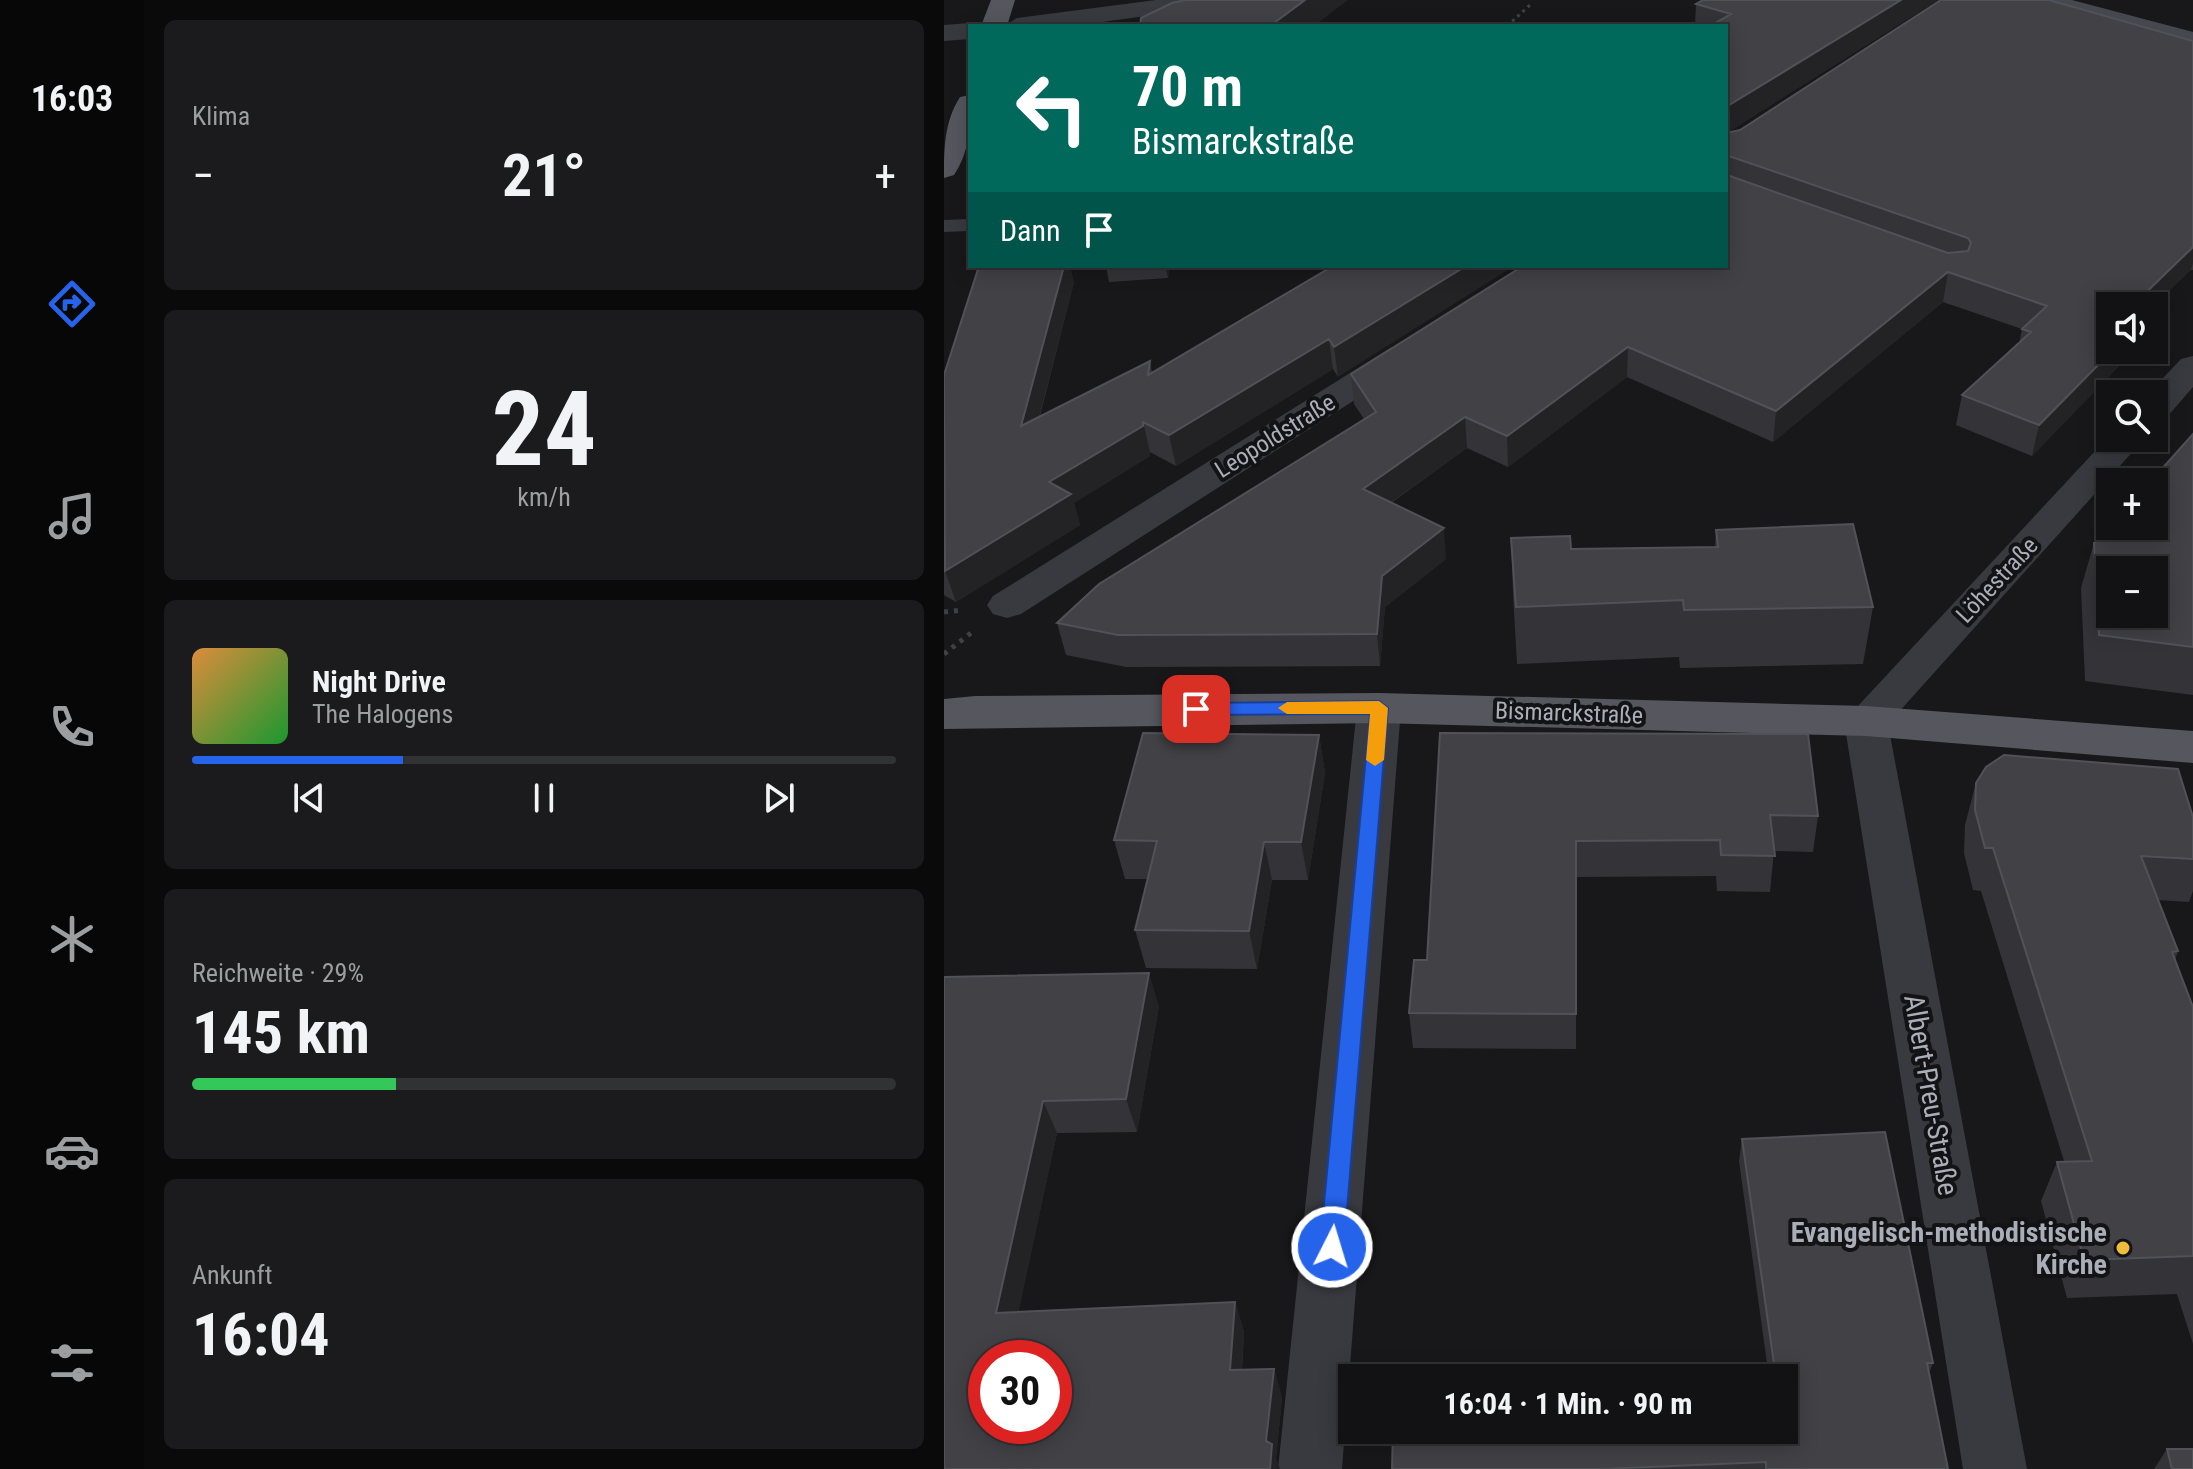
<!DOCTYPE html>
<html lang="de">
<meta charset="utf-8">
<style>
body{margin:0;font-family:"Roboto Condensed",sans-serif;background:#1b1b1d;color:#f1f3f6;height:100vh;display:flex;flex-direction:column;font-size:30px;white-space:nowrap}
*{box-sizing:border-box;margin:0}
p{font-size:26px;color:#9c9ea0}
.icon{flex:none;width:44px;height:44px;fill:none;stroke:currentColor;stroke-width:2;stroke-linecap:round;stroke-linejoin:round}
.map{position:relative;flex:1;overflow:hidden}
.sheet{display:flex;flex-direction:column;gap:20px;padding:20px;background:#0a0a0b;width:800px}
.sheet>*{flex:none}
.hud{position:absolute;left:24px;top:24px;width:760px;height:244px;border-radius:0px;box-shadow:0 4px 20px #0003,0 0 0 2px #313234;background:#00695c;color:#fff;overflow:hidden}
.buttons{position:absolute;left:1152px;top:292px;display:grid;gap:16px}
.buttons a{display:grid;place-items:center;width:72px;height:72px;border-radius:0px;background:#121214;box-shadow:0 4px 20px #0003,0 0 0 2px #313234;font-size:40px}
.speed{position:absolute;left:24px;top:1340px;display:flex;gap:16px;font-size:40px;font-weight:700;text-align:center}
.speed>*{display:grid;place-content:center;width:104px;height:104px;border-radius:50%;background:#121214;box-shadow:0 4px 20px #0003,0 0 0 2px #313234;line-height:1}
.speed .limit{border:12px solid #d22;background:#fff;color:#111}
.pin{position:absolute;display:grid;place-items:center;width:68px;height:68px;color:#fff;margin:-34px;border-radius:16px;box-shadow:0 4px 12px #0006}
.me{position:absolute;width:88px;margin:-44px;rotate:5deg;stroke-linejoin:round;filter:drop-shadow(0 0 6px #0008)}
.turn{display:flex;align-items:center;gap:28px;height:168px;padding:0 32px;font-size:36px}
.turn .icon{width:104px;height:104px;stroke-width:2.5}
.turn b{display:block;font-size:56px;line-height:68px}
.then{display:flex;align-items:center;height:76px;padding:0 32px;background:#0003;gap:16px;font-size:30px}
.big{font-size:60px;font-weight:700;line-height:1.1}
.sheet .tile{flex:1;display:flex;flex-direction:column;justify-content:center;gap:12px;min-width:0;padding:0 28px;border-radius:12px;background:#1b1b1d}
.sheet .dial{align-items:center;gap:0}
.dial b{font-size:104px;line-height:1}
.song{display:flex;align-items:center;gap:24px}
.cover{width:96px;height:96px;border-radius:12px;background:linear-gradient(135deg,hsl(30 70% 55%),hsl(130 70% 35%))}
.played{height:8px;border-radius:4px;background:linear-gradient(90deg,#2563eb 30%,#313234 30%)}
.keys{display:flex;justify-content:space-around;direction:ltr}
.heat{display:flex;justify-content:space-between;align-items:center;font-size:44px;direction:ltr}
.charge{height:12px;border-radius:6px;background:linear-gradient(90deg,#34c759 29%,#313234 0)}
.trip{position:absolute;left:394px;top:1364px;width:460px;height:80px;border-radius:0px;background:#121214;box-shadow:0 4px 20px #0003,0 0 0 2px #313234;font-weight:700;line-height:80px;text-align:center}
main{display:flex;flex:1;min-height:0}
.tabs{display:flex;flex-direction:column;width:144px;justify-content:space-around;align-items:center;background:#070708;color:#9c9ea0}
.tabs .icon{width:56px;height:56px}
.tabs .active{color:#2563eb}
.tabs b{font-size:36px;color:#f1f3f6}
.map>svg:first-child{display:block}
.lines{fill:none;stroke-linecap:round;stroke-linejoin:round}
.path-far1{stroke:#3f4146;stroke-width:3;stroke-dasharray:3 4;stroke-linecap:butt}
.path{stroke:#3f4146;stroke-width:5;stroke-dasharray:4 6;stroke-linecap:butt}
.service{fill:#393a3f;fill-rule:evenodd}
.minor{fill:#393a3f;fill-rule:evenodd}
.tertiary{fill:#393a3f;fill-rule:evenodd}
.secondary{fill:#47484f;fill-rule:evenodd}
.primary{fill:#55565e;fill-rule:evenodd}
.wall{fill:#343438}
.shaded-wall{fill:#232326}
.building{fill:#414146;stroke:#515258;stroke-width:2;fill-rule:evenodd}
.route{fill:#2563eb;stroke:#184099;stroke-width:2}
.slow{fill:#f59e0b}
.poi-dot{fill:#efbc3b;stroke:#131315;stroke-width:3}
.labels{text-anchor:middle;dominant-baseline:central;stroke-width:8;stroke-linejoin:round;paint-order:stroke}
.street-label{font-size:24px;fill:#aaaeb9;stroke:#131315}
.near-street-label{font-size:28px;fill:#aaaeb9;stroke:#131315}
.near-poi-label{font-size:28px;font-weight:bold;fill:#aaaeb9;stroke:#131315;text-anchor:end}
</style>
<main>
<nav class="tabs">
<b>16:03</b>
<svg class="icon active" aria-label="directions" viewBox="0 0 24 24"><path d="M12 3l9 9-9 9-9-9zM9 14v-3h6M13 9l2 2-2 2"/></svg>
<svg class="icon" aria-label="music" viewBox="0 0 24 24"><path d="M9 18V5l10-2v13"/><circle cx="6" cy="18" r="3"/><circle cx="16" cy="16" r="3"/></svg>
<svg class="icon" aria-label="phone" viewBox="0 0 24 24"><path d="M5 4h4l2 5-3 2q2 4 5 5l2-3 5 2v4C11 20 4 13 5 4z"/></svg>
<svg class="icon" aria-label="climate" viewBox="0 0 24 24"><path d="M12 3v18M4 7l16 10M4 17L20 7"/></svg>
<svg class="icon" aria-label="car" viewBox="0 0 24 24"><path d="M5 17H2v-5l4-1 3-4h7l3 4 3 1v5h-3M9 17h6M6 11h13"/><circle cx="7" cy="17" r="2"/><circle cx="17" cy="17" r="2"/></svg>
<svg class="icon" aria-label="filters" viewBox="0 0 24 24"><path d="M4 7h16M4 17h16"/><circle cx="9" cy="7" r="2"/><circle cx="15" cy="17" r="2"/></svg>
</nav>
<section class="sheet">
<div class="tile"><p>Klima</p>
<div class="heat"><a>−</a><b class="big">21°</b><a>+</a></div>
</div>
<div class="tile dial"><b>24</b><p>km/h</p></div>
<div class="tile">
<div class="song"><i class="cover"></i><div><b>Night Drive</b><p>The Halogens</p></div></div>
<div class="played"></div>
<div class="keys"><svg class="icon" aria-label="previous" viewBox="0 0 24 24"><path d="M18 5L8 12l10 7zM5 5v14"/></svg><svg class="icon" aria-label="pause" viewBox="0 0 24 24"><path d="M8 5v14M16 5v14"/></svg><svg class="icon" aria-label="next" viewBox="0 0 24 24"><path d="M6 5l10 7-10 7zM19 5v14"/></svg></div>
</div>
<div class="tile"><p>Reichweite · 29%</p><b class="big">145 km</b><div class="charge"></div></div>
<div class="tile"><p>Ankunft</p><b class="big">16:04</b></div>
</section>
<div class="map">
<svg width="1249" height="1469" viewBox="0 0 1249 1469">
<rect width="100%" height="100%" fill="#18181a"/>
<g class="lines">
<path class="path-far1" d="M 563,26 L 586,5"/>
<path class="path" d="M 0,612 L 18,610
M 0,654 L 27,633"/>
<path class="service" d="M 26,219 L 26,231 L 0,232 L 0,220 Z"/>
<path class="minor" d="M 26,23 L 35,26 L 26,26 L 26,39 L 0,41 L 0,25 Z
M 458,345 L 470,348 L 475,355 L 470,362 L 77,614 L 63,618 L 49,614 L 43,605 L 49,596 L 446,348 Z
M 1249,356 L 1249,387 L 1223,417 L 1210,420 L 1210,394 L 1204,394 L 1237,359 Z
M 1166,435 L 1166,438 L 1201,438 L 944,724 L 1083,1469 L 1019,1469 L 900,721 Z
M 435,693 L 450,697 L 457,708 L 398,1469 L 334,1469 L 413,708 L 420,697 Z"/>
<path class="tertiary" d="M 212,0 L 280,0 L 268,7 L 129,26 L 60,26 L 73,18 Z"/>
<path class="secondary" d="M 1088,0 L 1128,0 L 1249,32 L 1249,48 L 1091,5 Z"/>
<path class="primary" d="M 47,0 L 71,0 L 63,26 L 37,26 Z
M 26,95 C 26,123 27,150 10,175 L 0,178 C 0,149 0,122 16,97 Z
M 435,693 L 922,706 L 1249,731 L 1249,763 L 922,736 L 435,723 L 0,729 L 0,699 L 31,696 Z"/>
</g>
<path class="wall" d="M 759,0 L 994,0 L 784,132 L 1249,41 L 1249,270 L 1247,270 L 1166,306 L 1177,364 L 1088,456 L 1012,425 L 1018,395 L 1075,344 L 1078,329 L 999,302 L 829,442 L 683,377 L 564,467 L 523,448 L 447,503 L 502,559 L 441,607 L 436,666 L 182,667 L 122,655 L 113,623 L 420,419 L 410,404 L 407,374 L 782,266 L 782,26 L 751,26 L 752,4 Z
M 162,266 L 225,266 L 224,278 L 165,282 Z
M 389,266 L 394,377 L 389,369 L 232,466 L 206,452 L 206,456 L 130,503 L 136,525 L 12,602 L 0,595 L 0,375 L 130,282 L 96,416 L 206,361 L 208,373 Z
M 1249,434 L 1249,695 L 1141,681 L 1137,588 L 1150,543 Z
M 772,530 L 929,607 L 919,664 L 736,668 L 735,657 L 573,664 L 569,595 L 567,538 L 627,549 L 771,547 Z
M 496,733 L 874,816 L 869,852 L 830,851 L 826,892 L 773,891 L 772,876 L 632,877 L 632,1049 L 469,1048 L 465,1013 L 483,960 Z
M 375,735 L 381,773 L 364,880 L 328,880 L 313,969 L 202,968 L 191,930 L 204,879 L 181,879 L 170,840 Z
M 1032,783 L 1249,817 L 1249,891 L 1245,902 L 1214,900 L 1234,951 L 1231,960 L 1249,1007 L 1249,1344 L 1233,1294 L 1123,1298 L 1097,1201 L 1113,1162 L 1120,1161 L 1037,891 L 1029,890 L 1020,853 L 1021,825 Z
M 0,977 L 215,1006 L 193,1132 L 113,1133 L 74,1312 L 291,1302 L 300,1332 L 298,1370 L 330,1369 L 338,1398 L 332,1458 L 0,1469 Z
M 798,1139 L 989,1363 L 985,1373 L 1004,1469 L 448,1469 L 840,1430 L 840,1378 L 825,1378 L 795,1161 Z
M 1223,1449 L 1249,1469 L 1210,1469 Z"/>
<path class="shaded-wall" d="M 361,0 L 404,0 L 370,26 L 326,26 Z
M 957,0 L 994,0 L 782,133 L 782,107 Z
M 785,156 L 783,184 L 782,185 L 782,158 Z
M 1249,247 L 1249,263 L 1247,270 L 1210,306 L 1188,306 Z
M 120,266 L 126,266 L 130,282 L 85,456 L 77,426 Z
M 221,266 L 225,266 L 224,278 Z
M 522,266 L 570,266 L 394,377 L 390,347 Z
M 1004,272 L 999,302 L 829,442 L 832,411 Z
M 385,339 L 389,369 L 232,466 L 225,435 Z
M 684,347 L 683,377 L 564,467 L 563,436 Z
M 1169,350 L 1181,350 L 1177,364 L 1088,456 L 1095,425 Z
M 521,417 L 523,448 L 422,520 L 419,489 Z
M 199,422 L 206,452 L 206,456 L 130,503 L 136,525 L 12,602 L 1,571 L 105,482 Z
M 500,528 L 502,559 L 441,607 L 436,666 L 433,634 L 438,576 Z
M 375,735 L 381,773 L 364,880 L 357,842 Z
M 320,842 L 328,880 L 313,969 L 305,931 Z
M 205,973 L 215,1006 L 193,1132 L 182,1099 Z
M 99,1101 L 113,1133 L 68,1343 L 52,1313 Z
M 291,1302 L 300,1332 L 296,1399 L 286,1370 Z
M 330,1369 L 338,1398 L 332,1458 L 336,1469 L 326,1469 L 322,1441 Z"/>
<path class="building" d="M 242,0 L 361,0 L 326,26 L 196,26 L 197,18 L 228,3 Z
M 759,0 L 957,0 L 782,107 L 782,133 L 796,130 L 997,0 L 1105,0 L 1249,41 L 1249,247 L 1188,306 L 1166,306 L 1166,350 L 1169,350 L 1095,425 L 1018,395 L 1087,332 L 1078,329 L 1103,306 L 1004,272 L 832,411 L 684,347 L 563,436 L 521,417 L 419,489 L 500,528 L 438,576 L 433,634 L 174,635 L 113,623 L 155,584 L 432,412 L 407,374 L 579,266 L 782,266 L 782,167 L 783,175 L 1004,253 L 1024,251 L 1027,243 L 1024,238 L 785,156 L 782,158 L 782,26 L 766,26 L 787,14 L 752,4 Z
M 35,266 L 120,266 L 77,426 L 206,361 L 204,375 L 389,266 L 398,267 L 401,266 L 522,266 L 390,347 L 385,339 L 225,435 L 199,422 L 199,426 L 105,482 L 127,494 L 1,571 L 0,375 Z
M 1249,434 L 1249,647 L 1155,635 L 1150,543 L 1166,525 L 1210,526 L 1210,482 L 1206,482 ZM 1166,570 L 1210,570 L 1210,614 L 1166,614 Z
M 909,524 L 929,607 L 740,610 L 739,600 L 572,607 L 567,538 L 626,536 L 627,549 L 774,547 L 772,530 Z
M 199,733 L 375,735 L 357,842 L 320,842 L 305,931 L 191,930 L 213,841 L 170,840 Z
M 496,733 L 864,734 L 874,816 L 826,815 L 831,856 L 777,855 L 776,840 L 632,841 L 632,1014 L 465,1013 L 470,960 L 483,960 Z
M 1060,755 L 1234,769 L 1249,817 L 1249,859 L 1197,856 L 1234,951 L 1228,952 L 1249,1007 L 1249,1256 L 1140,1260 L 1113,1162 L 1148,1161 L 1049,848 L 1041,848 L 1031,810 L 1032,783 L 1042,767 Z
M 205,973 L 182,1099 L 99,1101 L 52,1313 L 291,1302 L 286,1370 L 330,1369 L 322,1441 L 328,1444 L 326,1469 L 0,1469 L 0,977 ZM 42,1358 L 110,1358 L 110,1426 L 42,1426 Z
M 941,1132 L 989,1363 L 983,1363 L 1004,1469 L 822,1469 L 822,1462 L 659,1469 L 448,1469 L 449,1430 L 840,1430 L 840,1378 L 832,1378 L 798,1139 Z
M 1223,1449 L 1249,1449 L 1249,1469 L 1228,1469 Z"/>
<path class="route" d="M 435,701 L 444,708 L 400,1247 L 397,1254 L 388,1258 L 380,1254 L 376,1247 L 426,714 L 252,715 L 243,709 L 252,703 Z"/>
<path class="slow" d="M 435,701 L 444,708 L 440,760 L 431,766 L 422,760 L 426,714 L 343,714 L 334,708 L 343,702 Z"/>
<circle class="poi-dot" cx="1179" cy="1248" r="8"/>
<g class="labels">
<g class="street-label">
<text transform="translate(331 436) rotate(-32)">Leopoldstraße</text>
<text transform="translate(1053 580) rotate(-47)">Löhestraße</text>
<text transform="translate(625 713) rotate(2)">Bismarckstraße</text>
</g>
<g class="near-street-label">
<text transform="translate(987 1095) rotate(80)">Albert-Preu-Straße</text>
</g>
<g class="near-poi-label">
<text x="1163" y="1232">Evangelisch-methodistische<tspan x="1163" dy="32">Kirche</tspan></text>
</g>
</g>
</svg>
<div class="buttons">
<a><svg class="icon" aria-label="sound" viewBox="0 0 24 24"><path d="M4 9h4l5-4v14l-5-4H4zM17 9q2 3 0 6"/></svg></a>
<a><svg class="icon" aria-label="search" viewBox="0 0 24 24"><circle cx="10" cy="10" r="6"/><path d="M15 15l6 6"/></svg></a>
<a>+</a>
<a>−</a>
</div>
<div class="speed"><div class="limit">30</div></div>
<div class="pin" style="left:252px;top:709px;background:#d93025"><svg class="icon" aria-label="arrive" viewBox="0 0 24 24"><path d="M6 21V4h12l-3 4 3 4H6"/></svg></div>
<svg class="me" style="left:388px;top:1247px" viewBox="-20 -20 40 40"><circle r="17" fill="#2563eb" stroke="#fff" stroke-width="3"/><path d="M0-11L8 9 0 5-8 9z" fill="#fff"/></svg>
<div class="trip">16:04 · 1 Min. · 90 m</div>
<div class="hud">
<div class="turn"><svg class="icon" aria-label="left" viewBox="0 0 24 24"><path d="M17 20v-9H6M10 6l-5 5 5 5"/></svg><div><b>70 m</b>Bismarckstraße</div></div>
<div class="then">Dann<svg class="icon" aria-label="arrive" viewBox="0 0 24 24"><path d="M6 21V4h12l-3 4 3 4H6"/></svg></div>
</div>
</div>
</main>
